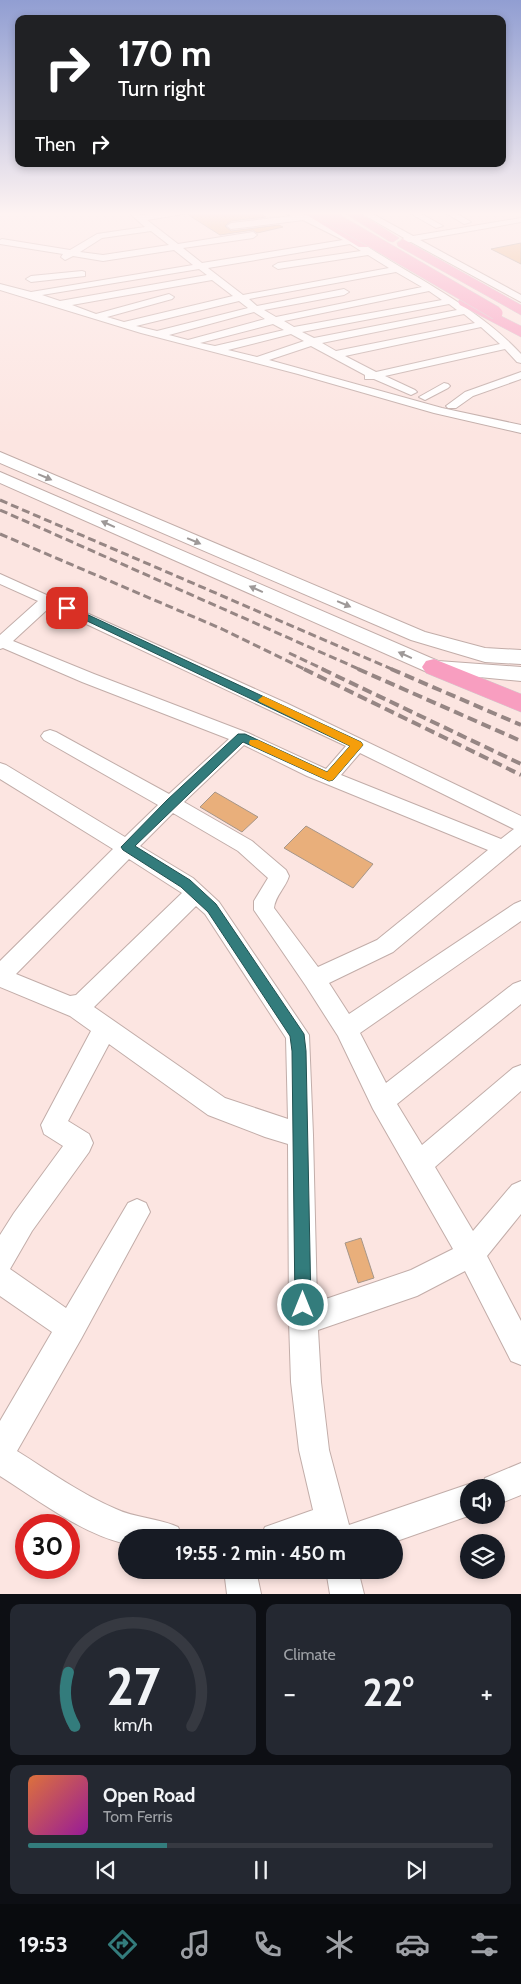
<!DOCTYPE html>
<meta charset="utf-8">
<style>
body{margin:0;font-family:Cabin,sans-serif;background:#242831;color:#f1f3f6;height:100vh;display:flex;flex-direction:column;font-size:19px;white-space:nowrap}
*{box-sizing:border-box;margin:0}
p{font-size:16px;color:#9ea1a6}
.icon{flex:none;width:28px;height:28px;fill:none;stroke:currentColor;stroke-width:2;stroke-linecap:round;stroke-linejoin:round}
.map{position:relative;height:1594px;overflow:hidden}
.details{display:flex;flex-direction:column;gap:10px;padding:10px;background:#0d0f14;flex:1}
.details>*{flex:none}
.top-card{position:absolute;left:15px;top:15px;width:491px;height:152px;border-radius:10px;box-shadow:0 2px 8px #0003;background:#202124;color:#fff;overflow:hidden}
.tools{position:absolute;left:460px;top:1479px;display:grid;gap:10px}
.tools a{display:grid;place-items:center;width:45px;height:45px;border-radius:50%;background:#171b24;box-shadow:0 2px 8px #0003;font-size:25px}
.speed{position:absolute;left:15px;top:1514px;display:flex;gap:10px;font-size:25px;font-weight:700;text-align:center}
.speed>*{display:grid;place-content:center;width:65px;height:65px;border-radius:50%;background:#171b24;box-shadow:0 2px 8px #0003;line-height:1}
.speed .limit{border:8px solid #d22;background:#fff;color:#111}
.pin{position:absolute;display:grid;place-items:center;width:42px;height:42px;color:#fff;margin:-21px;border-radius:10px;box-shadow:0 2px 8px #0006}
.me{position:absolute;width:55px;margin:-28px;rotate:0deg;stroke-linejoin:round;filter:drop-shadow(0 0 4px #0008)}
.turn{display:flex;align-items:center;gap:18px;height:105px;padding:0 20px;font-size:22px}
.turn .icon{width:65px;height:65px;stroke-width:2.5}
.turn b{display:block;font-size:35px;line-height:42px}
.then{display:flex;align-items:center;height:48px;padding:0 20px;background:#0003;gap:10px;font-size:19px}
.big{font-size:38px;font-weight:700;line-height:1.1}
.details .widget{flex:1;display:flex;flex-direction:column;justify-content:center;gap:8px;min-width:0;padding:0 18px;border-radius:10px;background:#242831}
.details .dial{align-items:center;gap:0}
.dial svg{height:130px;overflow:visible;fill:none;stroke:#363941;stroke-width:7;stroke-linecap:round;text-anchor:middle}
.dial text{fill:#f1f3f6;stroke:none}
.song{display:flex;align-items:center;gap:15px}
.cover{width:60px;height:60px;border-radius:8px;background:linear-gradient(135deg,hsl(20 70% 55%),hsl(300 70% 35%))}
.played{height:5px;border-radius:2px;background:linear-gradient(90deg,#337c7c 30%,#363941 30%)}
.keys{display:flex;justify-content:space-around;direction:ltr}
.heat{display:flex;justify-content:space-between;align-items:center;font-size:28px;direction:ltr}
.details .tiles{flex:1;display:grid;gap:10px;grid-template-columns:1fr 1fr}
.widget:last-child{grid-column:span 2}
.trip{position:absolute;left:118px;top:1529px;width:285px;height:50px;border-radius:25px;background:#171b24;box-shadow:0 2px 8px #0003;font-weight:700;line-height:50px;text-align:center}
.tabs{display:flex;height:80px;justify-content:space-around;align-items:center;background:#090b0e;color:#9ea1a6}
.tabs .icon{width:35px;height:35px}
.tabs .current{color:#337c7c}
.tabs b{font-size:22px;color:#f1f3f6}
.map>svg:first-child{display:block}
.building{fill:#e9af7b;stroke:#a69689}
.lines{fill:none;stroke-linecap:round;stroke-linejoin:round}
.minor-casing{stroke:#c2ada9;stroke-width:2}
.tertiary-casing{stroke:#c2ada9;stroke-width:2}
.trunk-casing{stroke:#d0cece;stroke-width:1}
.minor{fill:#fff;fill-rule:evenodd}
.tertiary{fill:#fff;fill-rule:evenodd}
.trunk{fill:#f89ec0;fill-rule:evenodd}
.rail-far1{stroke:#968684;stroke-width:3;stroke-dasharray:8 4;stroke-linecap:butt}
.rail{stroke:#968684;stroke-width:4;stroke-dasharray:10 5;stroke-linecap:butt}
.trunk-bridge-casing{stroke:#d0cece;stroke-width:14;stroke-linecap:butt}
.trunk-bridge{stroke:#f89ec0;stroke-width:13}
.oneway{fill:#9e9998}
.route{fill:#337c7c;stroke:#215151}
.slow{fill:#f59e0b}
</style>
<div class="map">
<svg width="521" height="1594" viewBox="0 0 521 1594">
<rect width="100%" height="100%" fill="#fce5e1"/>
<path class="building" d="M 189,212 L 257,212 L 266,217 L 231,221 L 225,226 L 231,231 L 279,225 L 283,227 L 257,233 L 253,230 L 220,235 L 187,214 Z
M 521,243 L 521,264 L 491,249 Z
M 215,792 L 258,817 L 242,832 L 200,807 Z
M 306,826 L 373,864 L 353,888 L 284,848 Z
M 361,1238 L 374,1278 L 358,1283 L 345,1243 Z"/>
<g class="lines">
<defs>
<path id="minor" d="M 128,212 L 137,212 L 141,215 L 165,212 L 187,212 L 183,214 L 147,220 L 178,244 L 253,232 L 257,235 L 253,238 L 183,248 L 202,263 L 343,240 L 303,220 L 231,229 L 227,226 L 231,223 L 292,216 L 283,212 C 322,212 357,241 389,260 C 435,288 484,314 521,354 L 521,363 L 517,362 L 505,349 L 385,376 L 415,390 L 417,392 L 411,395 L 374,379 L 365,379 L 365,375 L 311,346 L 269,360 L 442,408 L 521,425 L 521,433 L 434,413 L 298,374 L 141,333 L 0,290 L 0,284 L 31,292 L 193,265 L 174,250 L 103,261 L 73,256 L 65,260 L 61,257 L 63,254 L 0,244 L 0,240 L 2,239 L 70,250 L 97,234 L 145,227 ZM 151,231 L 169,245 L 103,255 L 80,252 L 102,238 ZM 350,244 L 361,251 L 278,263 L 273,266 L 278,269 L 368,255 L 389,268 L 243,295 L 208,268 ZM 199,269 L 207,275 L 60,301 L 42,295 ZM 396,272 L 422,287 L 276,317 L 264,310 L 344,295 L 349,292 L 344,289 L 257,306 L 249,299 ZM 212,280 L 233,296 L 124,322 L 107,317 L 172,299 L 174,297 L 169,294 L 96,314 L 72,305 ZM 429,291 L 442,300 L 294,327 L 284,321 ZM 239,301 L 248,308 L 157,331 L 136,326 ZM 449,304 L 457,310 L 314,338 L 302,332 ZM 254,312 L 265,319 L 188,340 L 169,335 ZM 464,314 L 475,323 L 336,351 L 322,343 ZM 273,324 L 284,330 L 215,346 L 200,343 ZM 481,327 L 500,344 L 376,372 L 345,356 ZM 291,334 L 304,341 L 257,357 L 228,350 Z
M 359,212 L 369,212 L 413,236 L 521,218 L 521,222 L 420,240 L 521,295 L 521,302 L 411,242 L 403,242 L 402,240 L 404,238 Z
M 408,212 L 418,212 L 443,226 L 436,228 Z
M 444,212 L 454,212 L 471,222 L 464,224 Z
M 82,271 L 85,272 L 85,276 L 31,282 L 26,279 L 31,276 Z
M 521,372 L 521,379 L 473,396 L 456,408 L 448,408 L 446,406 L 465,392 Z
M 444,383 L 448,384 L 450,386 L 448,388 L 425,400 L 419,397 Z
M 0,574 L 286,703 L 521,816 L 521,845 L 393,952 L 329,983 L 349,1014 L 514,904 L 521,901 L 521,921 L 360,1033 L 386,1083 L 513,984 L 521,981 L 521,1004 L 397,1104 L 422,1145 L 513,1068 L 521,1065 L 521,1091 L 435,1167 L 473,1231 L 512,1185 L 521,1181 L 521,1214 L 487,1256 L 521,1321 L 521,1365 L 511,1361 L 465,1271 L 417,1296 L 318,1330 L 321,1382 L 329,1450 L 349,1525 L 469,1484 L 477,1488 L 469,1488 L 469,1515 L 471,1515 L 394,1542 L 394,1538 L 260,1538 L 265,1527 L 313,1510 L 299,1450 L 291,1382 L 289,1321 L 288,1144 L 265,1137 L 208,1115 L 109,1044 L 68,1121 L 89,1134 L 93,1143 L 89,1152 L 32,1231 L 10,1269 L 66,1308 L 128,1203 L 137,1199 L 146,1203 L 150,1212 L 81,1339 L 17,1451 C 49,1471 81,1494 116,1509 C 135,1518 158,1518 178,1527 L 183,1538 L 126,1538 L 126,1544 C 80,1533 40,1501 0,1476 L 0,1421 L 52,1332 L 0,1296 L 0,1235 L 14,1213 L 63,1146 L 44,1134 L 41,1125 L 91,1031 L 70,1016 L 0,987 L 0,961 L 113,849 L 0,779 L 0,763 L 6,765 L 125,837 L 158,805 L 44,740 L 41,736 L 44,732 L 50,730 L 56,732 L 169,794 L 229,739 L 82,682 L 3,648 L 0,649 L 0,635 L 38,601 L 0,584 ZM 50,607 L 346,746 L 326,769 L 248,733 L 94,674 L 13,641 ZM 244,745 L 307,776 L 488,850 L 377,940 L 318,967 L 274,908 C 275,896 286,887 289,876 L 286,870 L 252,841 L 184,802 ZM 360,753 L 514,829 L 501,839 L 341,775 ZM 173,813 L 238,851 L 268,878 L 254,901 L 254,910 L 306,986 L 338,1036 L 373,1109 L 453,1249 L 411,1270 L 317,1302 L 313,1135 L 309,1035 L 219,902 L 193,878 L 140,846 ZM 129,859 L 182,893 L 76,995 L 70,996 L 16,974 ZM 196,906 L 205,914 L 286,1038 L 288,1119 L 225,1098 L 94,1007 Z
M 521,1463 L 521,1495 L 496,1505 L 496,1488 L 481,1488 L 485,1478 Z
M 224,1570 L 256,1570 L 261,1594 L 227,1594 Z
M 326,1570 L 358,1570 L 364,1594 L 330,1594 Z"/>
<path id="tertiary" d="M 0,452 L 425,632 L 485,648 L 521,650 L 521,664 L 485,662 L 411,640 L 0,463 Z
M 0,472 L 438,661 L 521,667 L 521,681 L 427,672 L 0,483 Z"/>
<path id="trunk" d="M 302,212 L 317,212 L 370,244 L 369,247 L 359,247 Z
M 343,212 L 358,212 L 399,238 L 393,242 L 389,241 Z
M 403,239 L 521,305 L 521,315 L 398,246 L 397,243 Z
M 465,298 L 521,326 L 521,337 L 460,305 L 458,302 L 460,299 Z
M 434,659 L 521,694 L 521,712 L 426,673 L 422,667 L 426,661 Z"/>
</defs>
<use href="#minor" class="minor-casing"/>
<use href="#tertiary" class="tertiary-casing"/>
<use href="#trunk" class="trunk-casing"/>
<use href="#minor" class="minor"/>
<use href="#tertiary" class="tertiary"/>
<use href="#trunk" class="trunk"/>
<path class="rail-far1" d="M 0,500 L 394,670
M 0,510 L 361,670
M 0,534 L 222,629 L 306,670
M 289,653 L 325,670"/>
<path class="rail" d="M 304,669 L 521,775
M 322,669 L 521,764
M 358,669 L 521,741
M 391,669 L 521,725"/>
<defs>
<path id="trunk-bridge" d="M 322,212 L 496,313"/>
</defs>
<use href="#trunk-bridge" class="trunk-bridge-casing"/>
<use href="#trunk-bridge" class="trunk-bridge"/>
</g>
<defs><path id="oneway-solid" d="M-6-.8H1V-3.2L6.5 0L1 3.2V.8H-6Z" transform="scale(1.25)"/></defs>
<g class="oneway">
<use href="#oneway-solid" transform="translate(45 477) rotate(23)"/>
<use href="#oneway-solid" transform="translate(108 524) rotate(-156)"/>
<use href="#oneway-solid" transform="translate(194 541) rotate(23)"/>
<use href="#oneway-solid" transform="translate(256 589) rotate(-156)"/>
<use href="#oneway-solid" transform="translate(344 604) rotate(23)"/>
<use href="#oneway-solid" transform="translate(405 655) rotate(-156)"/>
</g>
<linearGradient id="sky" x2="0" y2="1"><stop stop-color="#919ed2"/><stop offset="0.49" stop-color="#fef3f2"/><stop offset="1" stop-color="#fef3f2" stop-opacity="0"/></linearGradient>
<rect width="521" height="435" fill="url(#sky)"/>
<path class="route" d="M 67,605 L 361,742 L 363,745 L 333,780 L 329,781 L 243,742 L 135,846 L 190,880 L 216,904 L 304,1034 L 306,1051 L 311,1305 L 309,1311 L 303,1314 L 297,1311 L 295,1305 L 292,1051 L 290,1036 L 208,912 L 181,887 L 123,850 L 121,847 L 167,800 L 238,734 L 245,734 L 327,772 L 350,746 L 64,610 L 62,608 Z"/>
<path class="slow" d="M 263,696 L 361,742 L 363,745 L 333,780 L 329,781 L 250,745 L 249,743 L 250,740 L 258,740 L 327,772 L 350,746 L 260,702 L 258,700 Z"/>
</svg>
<div class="tools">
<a><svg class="icon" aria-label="sound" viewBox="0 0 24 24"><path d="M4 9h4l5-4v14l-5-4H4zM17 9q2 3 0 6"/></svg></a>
<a><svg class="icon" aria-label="layers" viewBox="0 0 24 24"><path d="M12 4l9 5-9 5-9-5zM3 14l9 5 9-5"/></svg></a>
</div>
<div class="speed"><div class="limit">30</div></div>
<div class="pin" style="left:67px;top:608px;background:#d93025"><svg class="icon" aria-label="arrive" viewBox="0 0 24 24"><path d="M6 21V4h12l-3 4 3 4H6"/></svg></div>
<svg class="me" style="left:303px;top:1305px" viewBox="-20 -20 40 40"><circle r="17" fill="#337c7c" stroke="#fff" stroke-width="3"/><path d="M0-11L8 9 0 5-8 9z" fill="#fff"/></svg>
<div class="trip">19:55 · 2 min · 450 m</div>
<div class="top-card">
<div class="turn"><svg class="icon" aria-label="right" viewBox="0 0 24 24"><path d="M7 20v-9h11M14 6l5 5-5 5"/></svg><div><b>170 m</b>Turn right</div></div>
<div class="then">Then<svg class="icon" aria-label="right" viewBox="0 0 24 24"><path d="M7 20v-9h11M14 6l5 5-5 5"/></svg></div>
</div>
</div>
<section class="details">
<div class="tiles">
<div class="widget dial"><svg viewBox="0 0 100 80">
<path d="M14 69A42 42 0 1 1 86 69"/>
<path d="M14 69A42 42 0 0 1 10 36" stroke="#337c7c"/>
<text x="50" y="56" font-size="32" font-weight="700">27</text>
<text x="50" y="72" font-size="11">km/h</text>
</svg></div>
<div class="widget"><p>Climate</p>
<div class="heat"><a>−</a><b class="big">22°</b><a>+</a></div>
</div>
<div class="widget">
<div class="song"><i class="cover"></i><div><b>Open Road</b><p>Tom Ferris</p></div></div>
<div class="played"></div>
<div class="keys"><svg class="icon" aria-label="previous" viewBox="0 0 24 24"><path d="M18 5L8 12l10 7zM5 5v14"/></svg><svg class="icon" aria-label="pause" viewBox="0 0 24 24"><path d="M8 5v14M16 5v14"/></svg><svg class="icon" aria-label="next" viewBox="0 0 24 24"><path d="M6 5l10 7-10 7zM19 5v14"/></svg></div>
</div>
</div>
</section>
<nav class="tabs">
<b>19:53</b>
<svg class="icon current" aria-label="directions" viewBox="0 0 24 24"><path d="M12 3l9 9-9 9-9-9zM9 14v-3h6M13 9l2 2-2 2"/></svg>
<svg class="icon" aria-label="music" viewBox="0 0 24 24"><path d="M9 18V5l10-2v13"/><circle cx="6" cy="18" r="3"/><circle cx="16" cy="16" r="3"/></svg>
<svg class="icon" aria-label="phone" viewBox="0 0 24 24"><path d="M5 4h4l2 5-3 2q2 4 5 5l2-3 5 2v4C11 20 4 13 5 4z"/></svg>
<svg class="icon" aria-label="climate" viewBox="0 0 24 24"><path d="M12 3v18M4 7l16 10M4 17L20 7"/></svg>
<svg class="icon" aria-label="car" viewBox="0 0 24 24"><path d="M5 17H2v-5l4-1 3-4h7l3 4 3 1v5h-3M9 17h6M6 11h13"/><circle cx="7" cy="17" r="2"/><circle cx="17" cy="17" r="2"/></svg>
<svg class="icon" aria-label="filters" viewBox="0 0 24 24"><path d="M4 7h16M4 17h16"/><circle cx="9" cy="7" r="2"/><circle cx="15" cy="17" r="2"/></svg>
</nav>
